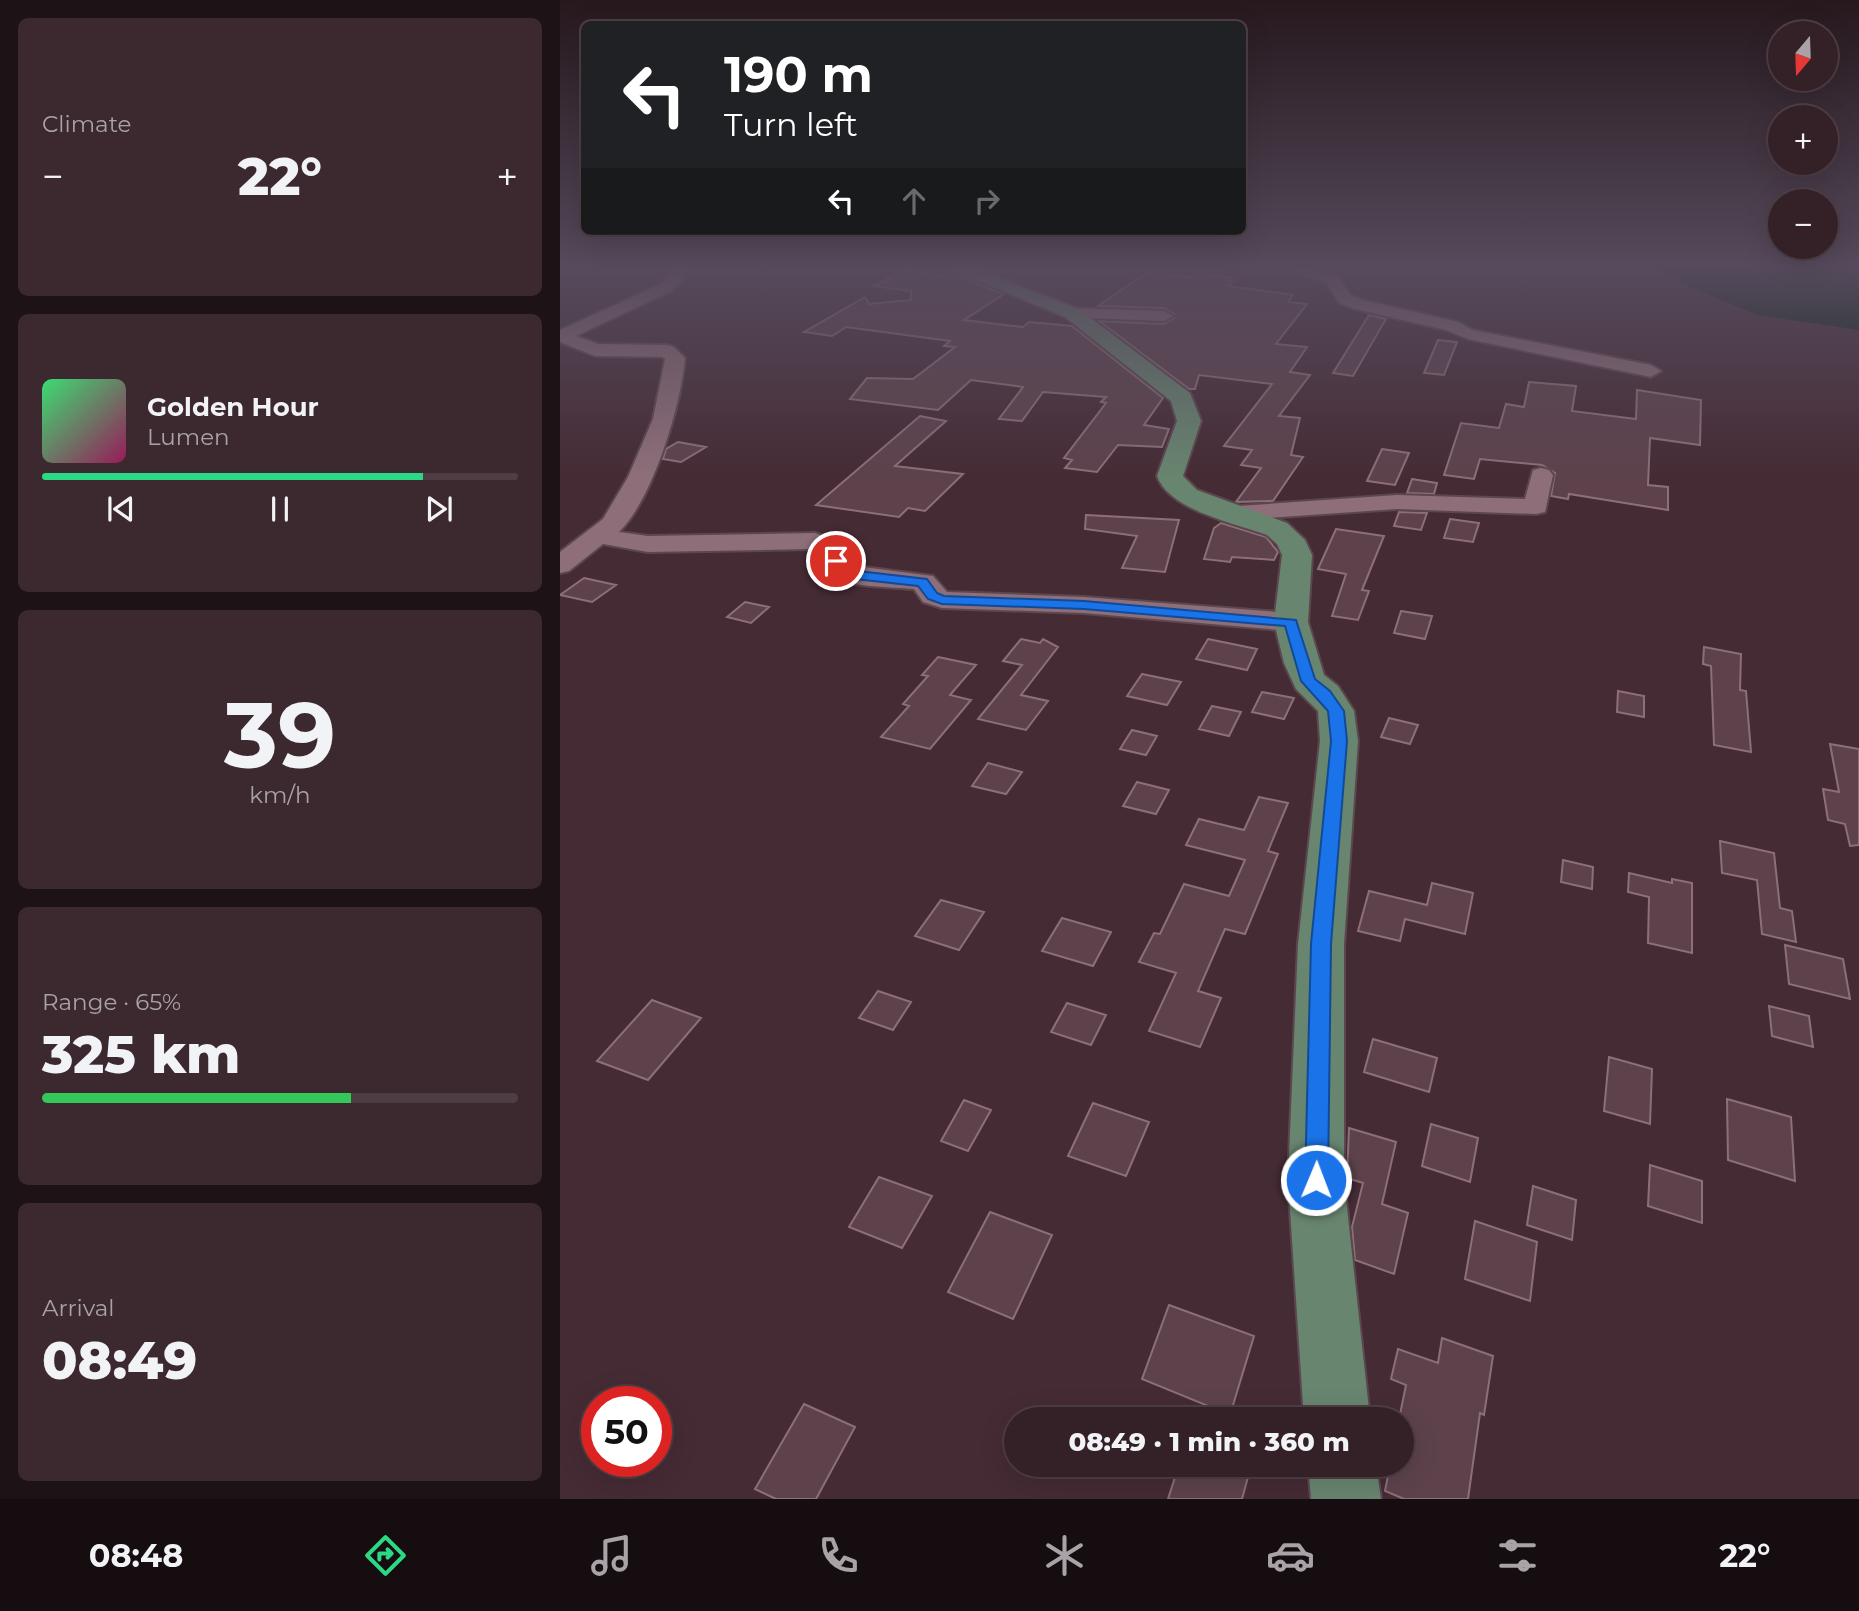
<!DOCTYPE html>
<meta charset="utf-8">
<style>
body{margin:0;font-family:Montserrat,sans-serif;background:#3c282f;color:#f1f3f6;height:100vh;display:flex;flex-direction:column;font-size:26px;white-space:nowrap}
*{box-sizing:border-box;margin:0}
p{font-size:23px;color:#a9a3a7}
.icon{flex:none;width:38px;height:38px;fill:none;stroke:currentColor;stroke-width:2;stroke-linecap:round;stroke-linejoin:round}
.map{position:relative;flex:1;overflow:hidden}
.drawer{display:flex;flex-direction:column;gap:18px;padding:18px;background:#1d1215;width:560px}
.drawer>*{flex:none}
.top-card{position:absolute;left:21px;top:21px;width:665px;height:214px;border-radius:10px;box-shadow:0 7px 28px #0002,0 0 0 2px #4e3e44;background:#202124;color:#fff;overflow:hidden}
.needle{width:46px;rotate:199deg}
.fabs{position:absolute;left:1208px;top:21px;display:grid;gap:14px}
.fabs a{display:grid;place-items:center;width:70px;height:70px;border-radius:50%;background:#342027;box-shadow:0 7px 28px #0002,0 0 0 2px #4e3e44;font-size:35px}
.speed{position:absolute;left:21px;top:1386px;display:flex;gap:14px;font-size:35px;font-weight:700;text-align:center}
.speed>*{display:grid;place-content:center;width:91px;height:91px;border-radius:50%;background:#342027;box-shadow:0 7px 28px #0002,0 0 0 2px #4e3e44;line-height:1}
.speed .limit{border:10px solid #d22;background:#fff;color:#111}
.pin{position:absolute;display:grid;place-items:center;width:60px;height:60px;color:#fff;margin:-30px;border:4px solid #fff;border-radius:50%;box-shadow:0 2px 7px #0007}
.me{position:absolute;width:77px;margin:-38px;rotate:1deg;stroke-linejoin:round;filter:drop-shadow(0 0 5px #0008)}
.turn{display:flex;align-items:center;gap:24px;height:147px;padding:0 28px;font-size:32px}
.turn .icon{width:91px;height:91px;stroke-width:2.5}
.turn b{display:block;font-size:49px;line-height:60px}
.lanes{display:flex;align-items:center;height:66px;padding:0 28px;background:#0003;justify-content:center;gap:35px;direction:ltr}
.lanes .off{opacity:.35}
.big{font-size:52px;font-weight:800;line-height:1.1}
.drawer .widget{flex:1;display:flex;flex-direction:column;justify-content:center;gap:10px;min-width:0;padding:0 24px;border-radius:10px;background:#3c282f}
.drawer .dial{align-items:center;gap:0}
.dial b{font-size:91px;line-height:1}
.song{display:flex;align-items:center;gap:21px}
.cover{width:84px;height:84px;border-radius:10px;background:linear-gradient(135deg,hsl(140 70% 55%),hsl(330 70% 35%))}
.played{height:7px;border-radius:4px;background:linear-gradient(90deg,#2bd884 80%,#4e3e44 80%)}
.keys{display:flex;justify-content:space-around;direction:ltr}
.heat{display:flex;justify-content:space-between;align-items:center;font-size:38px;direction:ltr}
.charge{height:10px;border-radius:5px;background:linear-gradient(90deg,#34c759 65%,#4e3e44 0)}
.trip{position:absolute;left:444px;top:1407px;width:410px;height:70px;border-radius:35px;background:#342027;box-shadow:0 7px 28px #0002,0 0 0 2px #4e3e44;font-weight:800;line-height:70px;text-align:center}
.dock{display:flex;height:112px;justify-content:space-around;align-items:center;background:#150d10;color:#a9a3a7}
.dock .icon{width:49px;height:49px}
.dock .on{color:#2bd884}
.dock b{font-size:32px;color:#f1f3f6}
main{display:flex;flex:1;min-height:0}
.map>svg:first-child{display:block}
.water{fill:#002310}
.building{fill:#5d424b;stroke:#8d6f78;stroke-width:2}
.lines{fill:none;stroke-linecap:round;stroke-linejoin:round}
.minor-casing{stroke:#5c474e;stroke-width:4}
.major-casing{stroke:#5c474e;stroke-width:4}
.minor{fill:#8e6f79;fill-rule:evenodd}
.major{fill:#688570;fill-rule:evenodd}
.route{fill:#1a73e8;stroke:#114b97;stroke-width:2}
</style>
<main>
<section class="drawer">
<div class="widget"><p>Climate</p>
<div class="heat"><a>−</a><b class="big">22°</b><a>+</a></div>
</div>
<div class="widget">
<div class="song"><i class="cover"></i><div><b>Golden Hour</b><p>Lumen</p></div></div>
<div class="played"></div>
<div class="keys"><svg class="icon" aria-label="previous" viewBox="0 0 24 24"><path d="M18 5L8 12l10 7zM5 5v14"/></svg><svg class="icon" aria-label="pause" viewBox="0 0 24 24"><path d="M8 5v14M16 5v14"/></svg><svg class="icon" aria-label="next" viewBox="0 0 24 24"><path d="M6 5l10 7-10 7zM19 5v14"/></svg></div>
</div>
<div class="widget dial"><b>39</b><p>km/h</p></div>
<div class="widget"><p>Range · 65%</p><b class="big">325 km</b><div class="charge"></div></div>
<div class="widget"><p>Arrival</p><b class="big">08:49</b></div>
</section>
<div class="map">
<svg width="1299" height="1499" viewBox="0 0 1299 1499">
<rect width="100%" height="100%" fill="#452b34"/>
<path class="water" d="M 1095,268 L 1299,268 L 1299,330 L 1198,315 L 1136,290 Z"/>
<path class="building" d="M 343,271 L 382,276 L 391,273 L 444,294 L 404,320 L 463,327 L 469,322 L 512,326 L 603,398 L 584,425 L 609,429 L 602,447 L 558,445 L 537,472 L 505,468 L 512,460 L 504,458 L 546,403 L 541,402 L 546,397 L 483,392 L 462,421 L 439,419 L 463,387 L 411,380 L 378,410 L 290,399 L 307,378 L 353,379 L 395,347 L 384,346 L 390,341 L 286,327 L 272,336 L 244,332 L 305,297 L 309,304 L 351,300 L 351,291 L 314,286 Z
M 586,273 L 631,277 L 635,274 L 671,277 L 667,280 L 673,281 L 668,286 L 733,295 L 728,302 L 747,304 L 716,344 L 747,347 L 730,372 L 750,375 L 719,416 L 740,418 L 731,455 L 743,457 L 713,501 L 676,502 L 701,468 L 681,465 L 692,450 L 664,446 L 712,384 L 639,375 L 635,389 L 629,389 L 539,321 L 604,324 L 614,318 L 614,314 L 604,308 L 538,306 Z
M 809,315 L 826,319 L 793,376 L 773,373 Z
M 878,340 L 897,342 L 884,375 L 864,373 Z
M 969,382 L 1016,386 L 1012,411 L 1076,419 L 1077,390 L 1141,400 L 1140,445 L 1090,438 L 1088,485 L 1108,487 L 1108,510 L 1009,494 L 1008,499 L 991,496 L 995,473 L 982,465 L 920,459 L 914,479 L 884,475 L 901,423 L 939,428 L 946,404 L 964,407 Z
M 360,416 L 386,421 L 335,466 L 403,474 L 365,511 L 348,508 L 339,517 L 256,505 Z
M 118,442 L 146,447 L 121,462 L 103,459 L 106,449 Z
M 822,449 L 849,453 L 835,485 L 807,481 Z
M 852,479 L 877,483 L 874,494 L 847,493 Z
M 839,512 L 867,513 L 861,530 L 834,526 Z
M 526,515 L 619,520 L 605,572 L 562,568 L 577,536 L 525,529 Z
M 890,519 L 919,523 L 913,542 L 884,538 Z
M 661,523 L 706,537 L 718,552 L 714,560 L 672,557 L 670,562 L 644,559 L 654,528 Z
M 776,529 L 824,536 L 802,590 L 809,591 L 798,620 L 772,616 L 786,574 L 758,569 Z
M 24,578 L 56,585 L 32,602 L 0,595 Z
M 185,602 L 209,607 L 191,623 L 167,617 Z
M 841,611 L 872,616 L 865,639 L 834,633 Z
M 461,639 L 480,643 L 483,639 L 498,647 L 461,695 L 488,701 L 466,730 L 418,719 L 462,665 L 443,661 Z
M 648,639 L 697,649 L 687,670 L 636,659 Z
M 1144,647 L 1181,654 L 1180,690 L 1186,691 L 1191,752 L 1154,745 L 1151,666 L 1143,664 Z
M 378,657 L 416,665 L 390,695 L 411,700 L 370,749 L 321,737 L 349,706 L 343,704 L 368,676 L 362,675 Z
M 582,674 L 621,682 L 607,705 L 567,696 Z
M 1058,691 L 1084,696 L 1084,717 L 1057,712 Z
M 702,692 L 734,698 L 724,719 L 692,712 Z
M 652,706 L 681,712 L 669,736 L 639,729 Z
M 829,718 L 858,725 L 850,744 L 821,737 Z
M 572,730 L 597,736 L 586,755 L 560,749 Z
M 1270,744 L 1299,749 L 1299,845 L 1290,846 L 1285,824 L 1268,820 L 1263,789 L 1279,792 Z
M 428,763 L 462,772 L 446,794 L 412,786 Z
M 577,782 L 609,790 L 596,814 L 563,806 Z
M 699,797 L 728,803 L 708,851 L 718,854 L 685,934 L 665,929 L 638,991 L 661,998 L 640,1047 L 589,1031 L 616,973 L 579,962 L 594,933 L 600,934 L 624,884 L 669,896 L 685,860 L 626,845 L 639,819 L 684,830 Z
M 1160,841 L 1214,853 L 1220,908 L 1232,911 L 1236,942 L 1202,934 L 1197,880 L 1162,873 Z
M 1003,860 L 1033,867 L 1032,889 L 1001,882 Z
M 1069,873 L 1112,883 L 1112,879 L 1132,883 L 1132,953 L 1088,943 L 1089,897 L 1068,892 Z
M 872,883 L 913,893 L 905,934 L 845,919 L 840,941 L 798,931 L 809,891 L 867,905 Z
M 381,900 L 424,912 L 399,950 L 355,936 Z
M 502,918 L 551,932 L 533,966 L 482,951 Z
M 1225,945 L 1283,959 L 1290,999 L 1229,984 Z
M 318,991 L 351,1002 L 333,1030 L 299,1018 Z
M 92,1000 L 141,1018 L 88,1080 L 37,1061 Z
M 507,1003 L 546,1015 L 531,1045 L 491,1032 Z
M 1209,1006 L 1249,1016 L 1253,1047 L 1212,1036 Z
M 813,1039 L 877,1058 L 869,1092 L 804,1072 Z
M 1049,1057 L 1092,1069 L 1090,1124 L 1044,1111 Z
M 1167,1099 L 1231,1117 L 1235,1181 L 1168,1160 Z
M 404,1100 L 431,1110 L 408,1151 L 381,1141 Z
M 533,1103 L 589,1122 L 566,1176 L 508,1156 Z
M 871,1124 L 918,1138 L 910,1182 L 862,1166 Z
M 789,1128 L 836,1142 L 822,1204 L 848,1213 L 834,1274 L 795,1260 L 792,1227 L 803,1183 L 787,1178 Z
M 1090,1165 L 1142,1181 L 1142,1223 L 1088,1206 Z
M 319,1177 L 372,1196 L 342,1248 L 289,1227 Z
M 973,1186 L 1016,1200 L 1012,1240 L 967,1225 Z
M 430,1212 L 492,1235 L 453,1319 L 388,1292 Z
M 915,1221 L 977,1242 L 970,1301 L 905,1279 Z
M 609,1305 L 694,1336 L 670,1415 L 582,1379 Z
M 882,1338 L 933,1356 L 924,1415 L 920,1413 L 908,1499 L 844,1499 L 825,1491 L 830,1465 L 842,1465 L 842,1419 L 839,1419 L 846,1385 L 831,1379 L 838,1349 L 878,1363 Z
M 244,1404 L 295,1427 L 256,1499 L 216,1499 L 195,1489 Z
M 619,1465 L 658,1465 L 688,1477 L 682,1499 L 608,1499 Z"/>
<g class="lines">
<defs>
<path id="minor" d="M 109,268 L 125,268 L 123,280 L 111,291 L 16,336 L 38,344 L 107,345 L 114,347 L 125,358 C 121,405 93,499 59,532 L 88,536 L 255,533 L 283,543 L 287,548 L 288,565 L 373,576 L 387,592 L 524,597 L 731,613 L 741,616 L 745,622 L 741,628 L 731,631 L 524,613 L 382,608 L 363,602 L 354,589 C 334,587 280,587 265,574 C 259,569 261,559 261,552 L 252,549 L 88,552 L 43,544 L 9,571 L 0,573 L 0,552 L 43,519 L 68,477 L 93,419 L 105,359 L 102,357 L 35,356 L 0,342 L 0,330 L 99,285 L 107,278 Z
M 727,268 L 752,268 L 779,277 L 790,295 L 803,300 L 898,322 L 913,330 L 1091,365 L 1101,371 L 1091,377 L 908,339 L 886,330 L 791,308 L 778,302 L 767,283 Z
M 512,308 L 604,311 L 613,316 L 604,321 L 506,317 L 503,313 L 506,309 Z
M 981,468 L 989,470 L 993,475 L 985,512 L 976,514 L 837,509 L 679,520 L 670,518 L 667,513 L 670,508 L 679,506 L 837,495 L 965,499 L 973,470 Z"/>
<path id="major" d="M 388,268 L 414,268 L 519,309 L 630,393 L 641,421 L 623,476 L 637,490 L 727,523 L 745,540 L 752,555 L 748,622 L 764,675 L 778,686 L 794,711 L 798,741 L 784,944 L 784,1180 L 810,1419 L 744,1419 L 728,1180 L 738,944 L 760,741 L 758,711 L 736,689 L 724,663 L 714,622 L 722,555 L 717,544 L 707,535 C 674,523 609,510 597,476 L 617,421 L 611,401 L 505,317 Z
M 748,1465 L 816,1465 L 821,1499 L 751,1499 Z"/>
</defs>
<use href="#minor" class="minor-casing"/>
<use href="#major" class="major-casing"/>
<use href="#minor" class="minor"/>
<use href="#major" class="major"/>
</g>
<linearGradient id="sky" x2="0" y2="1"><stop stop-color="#26181d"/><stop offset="0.56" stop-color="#564a5c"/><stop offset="1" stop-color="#564a5c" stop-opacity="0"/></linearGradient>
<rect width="1299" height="478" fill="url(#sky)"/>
<path class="route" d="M 276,558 L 282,561 L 282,567 L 289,570 L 367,579 L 377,593 L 384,596 L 524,601 L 736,620 L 755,679 L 770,691 L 784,711 L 787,741 L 771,944 L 768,1180 L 765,1188 L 756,1191 L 748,1188 L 745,1180 L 751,944 L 771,741 L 768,711 L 741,681 L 725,626 L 524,609 L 382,604 L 368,599 L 358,586 L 286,578 L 269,569 L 270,561 Z"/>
</svg>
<div class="fabs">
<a><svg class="needle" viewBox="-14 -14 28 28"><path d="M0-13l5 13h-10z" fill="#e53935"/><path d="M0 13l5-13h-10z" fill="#a9a3a7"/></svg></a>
<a>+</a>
<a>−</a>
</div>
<div class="speed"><div class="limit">50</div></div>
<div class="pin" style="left:276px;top:561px;background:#d93025"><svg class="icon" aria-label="arrive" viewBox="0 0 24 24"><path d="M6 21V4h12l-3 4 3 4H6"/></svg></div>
<svg class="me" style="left:756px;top:1180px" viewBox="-20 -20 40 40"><circle r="17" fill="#1a73e8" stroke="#fff" stroke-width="3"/><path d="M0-11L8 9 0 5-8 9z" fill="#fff"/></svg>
<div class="trip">08:49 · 1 min · 360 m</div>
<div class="top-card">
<div class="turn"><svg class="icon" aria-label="left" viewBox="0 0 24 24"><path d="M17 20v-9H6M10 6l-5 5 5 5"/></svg><div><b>190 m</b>Turn left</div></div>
<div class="lanes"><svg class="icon" aria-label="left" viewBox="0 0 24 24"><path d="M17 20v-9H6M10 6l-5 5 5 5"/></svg><svg class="icon off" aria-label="ahead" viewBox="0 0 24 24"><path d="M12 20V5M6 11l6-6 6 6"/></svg><svg class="icon off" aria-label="right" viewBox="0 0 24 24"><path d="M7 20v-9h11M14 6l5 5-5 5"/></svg></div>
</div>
</div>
</main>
<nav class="dock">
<b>08:48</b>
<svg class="icon on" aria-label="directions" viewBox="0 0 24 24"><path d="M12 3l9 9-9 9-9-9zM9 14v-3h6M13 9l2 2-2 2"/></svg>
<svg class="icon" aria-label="music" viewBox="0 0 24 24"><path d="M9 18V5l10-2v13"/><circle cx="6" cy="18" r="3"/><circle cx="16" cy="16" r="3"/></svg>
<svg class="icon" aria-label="phone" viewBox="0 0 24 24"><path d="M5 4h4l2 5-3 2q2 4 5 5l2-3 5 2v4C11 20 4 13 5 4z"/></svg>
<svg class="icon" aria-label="climate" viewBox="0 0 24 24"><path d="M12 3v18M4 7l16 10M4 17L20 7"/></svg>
<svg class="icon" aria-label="car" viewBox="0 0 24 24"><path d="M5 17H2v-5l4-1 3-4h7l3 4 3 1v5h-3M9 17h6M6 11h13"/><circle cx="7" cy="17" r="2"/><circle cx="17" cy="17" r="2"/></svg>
<svg class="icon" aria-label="filters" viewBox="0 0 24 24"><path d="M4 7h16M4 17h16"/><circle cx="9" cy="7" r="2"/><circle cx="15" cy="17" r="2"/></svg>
<b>22°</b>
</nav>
